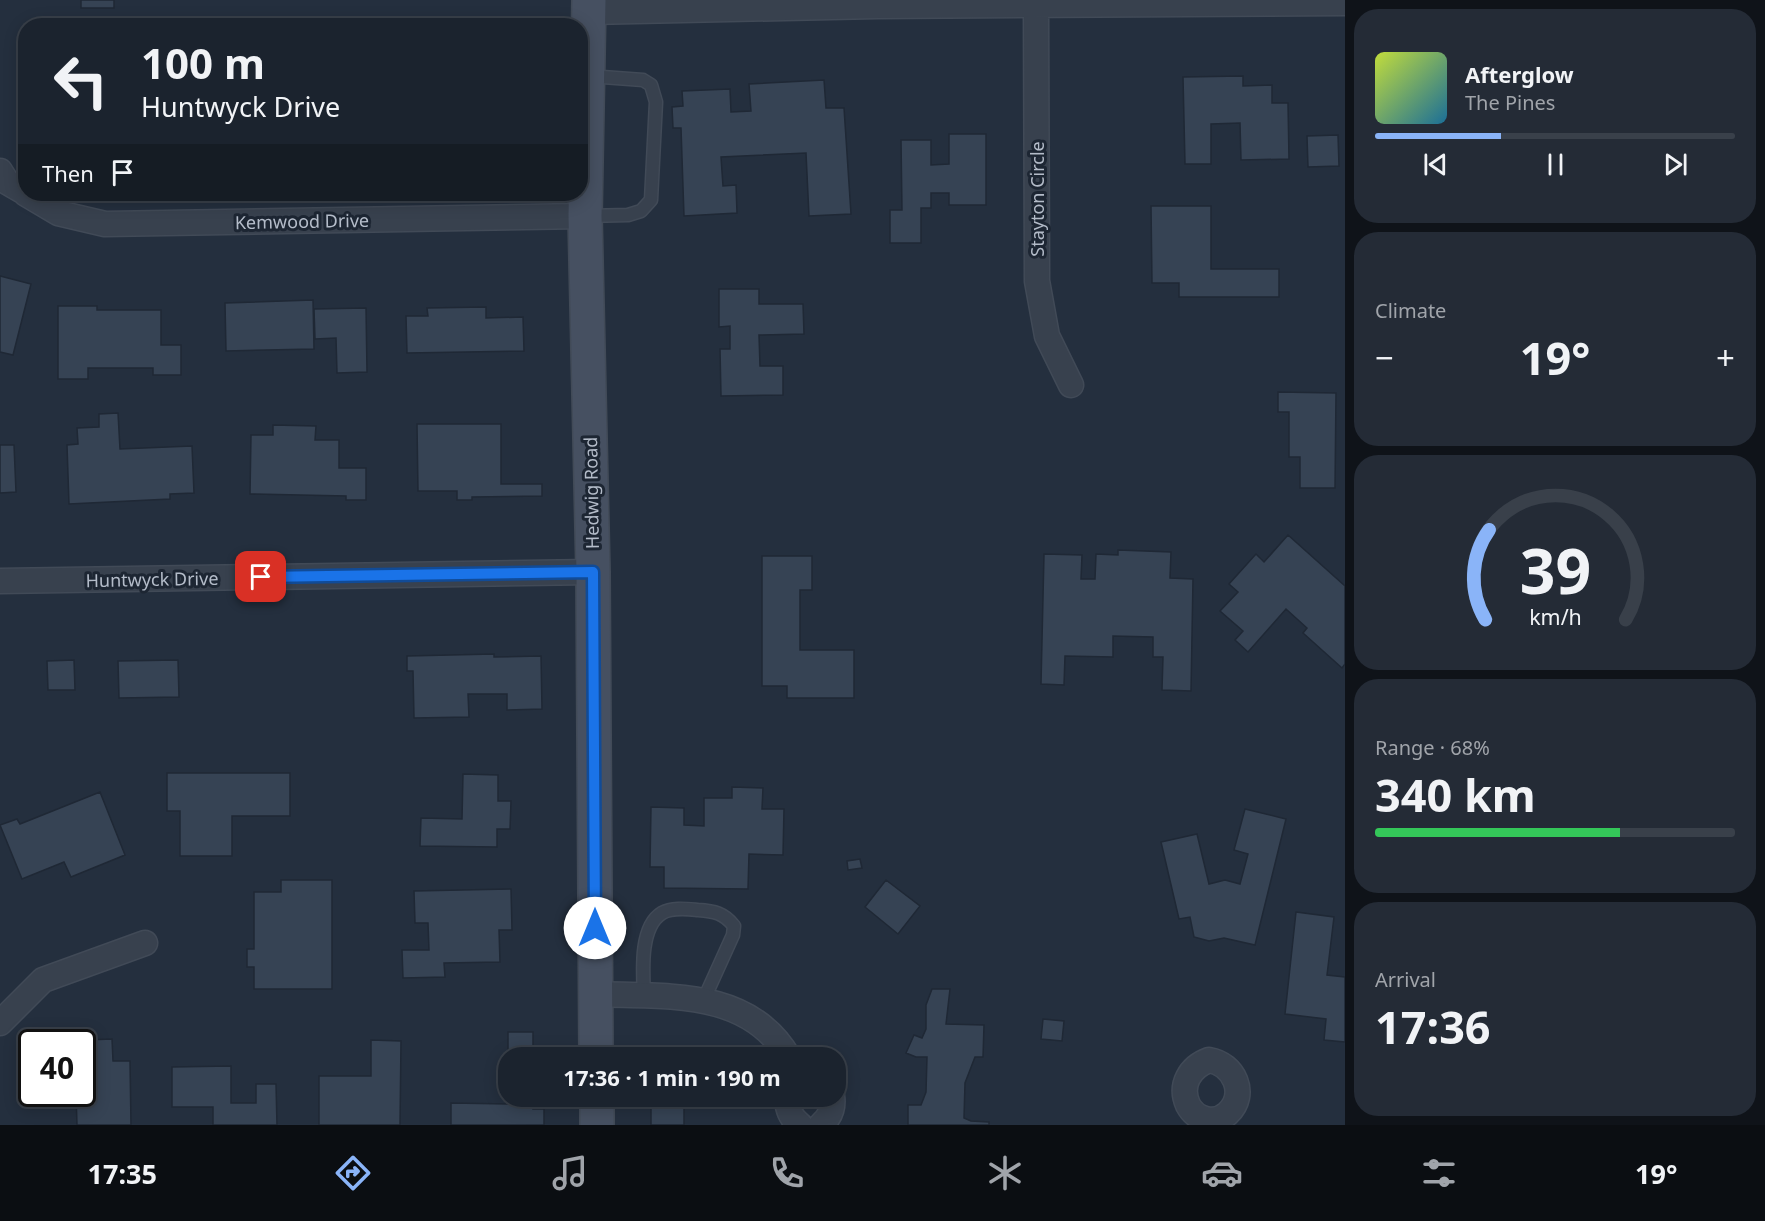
<!DOCTYPE html>
<meta charset="utf-8">
<style>
body{margin:0;font-family:"Noto Sans",sans-serif;background:#242b36;color:#f1f3f6;height:100vh;display:flex;flex-direction:column;font-size:22px;white-space:nowrap}
*{box-sizing:border-box;margin:0}
p{font-size:20px;color:#a0a4aa}
.icon{flex:none;width:33px;height:33px;fill:none;stroke:currentColor;stroke-width:2;stroke-linecap:round;stroke-linejoin:round}
.map{position:relative;flex:1;overflow:hidden}
.panel{display:flex;flex-direction:column;gap:9px;padding:9px;background:#0f1319;width:420px}
.panel>*{flex:none}
.guide{position:absolute;left:18px;top:18px;width:570px;height:183px;border-radius:24px;box-shadow:0 3px 15px #0003,0 0 0 2px #39404a;background:#1b232e;color:#f1f3f6;overflow:hidden}
.speed{position:absolute;left:18px;top:1029px;display:flex;gap:12px;font-size:30px;font-weight:700;text-align:center}
.speed>*{display:grid;place-content:center;width:78px;height:78px;border-radius:50%;background:#1b232e;box-shadow:0 3px 15px #0003,0 0 0 2px #39404a;line-height:1}
.speed .limit{border:3px solid #111;border-radius:9px;background:#fff;color:#111}
.pin{position:absolute;display:grid;place-items:center;width:51px;height:51px;color:#fff;margin:-26px;border-radius:12px;box-shadow:0 3px 9px #0006}
.me{position:absolute;width:66px;margin:-33px;rotate:0deg;stroke-linejoin:round;filter:drop-shadow(0 0 4px #0008)}
.turn{display:flex;align-items:center;gap:21px;height:126px;padding:0 24px;font-size:27px}
.turn .icon{width:78px;height:78px;stroke-width:2.5}
.turn b{display:block;font-size:42px;line-height:51px}
.then{display:flex;align-items:center;height:57px;padding:0 24px;background:#0003;gap:12px;font-size:22px}
.big{font-size:45px;font-weight:700;line-height:1.1}
.panel .widget{flex:1;display:flex;flex-direction:column;justify-content:center;gap:9px;min-width:0;padding:0 21px;border-radius:24px;background:#242b36}
.panel .dial{align-items:center;gap:0}
.dial svg{height:156px;overflow:visible;fill:none;stroke:#39404a;stroke-width:7;stroke-linecap:round;text-anchor:middle}
.dial text{fill:#f1f3f6;stroke:none}
.song{display:flex;align-items:center;gap:18px}
.cover{width:72px;height:72px;border-radius:9px;background:linear-gradient(135deg,hsl(70 70% 55%),hsl(200 70% 35%))}
.played{height:6px;border-radius:3px;background:linear-gradient(90deg,#8ab4f8 35%,#39404a 35%)}
.keys{display:flex;justify-content:space-around;direction:ltr}
.heat{display:flex;justify-content:space-between;align-items:center;font-size:33px;direction:ltr}
.charge{height:9px;border-radius:4px;background:linear-gradient(90deg,#34c759 68%,#39404a 0)}
.trip{position:absolute;left:498px;top:1047px;width:348px;height:60px;border-radius:24px;background:#1b232e;box-shadow:0 3px 15px #0003,0 0 0 2px #39404a;font-weight:700;line-height:60px;text-align:center}
.tab-bar{display:flex;height:96px;justify-content:space-around;align-items:center;background:#0b0e12;color:#a0a4aa}
.tab-bar .icon{width:42px;height:42px}
.tab-bar .active{color:#8ab4f8}
.tab-bar b{font-size:27px;color:#f1f3f6}
main{display:flex;flex:1;min-height:0}
.map>svg:first-child{display:block}
.building{fill:#364354;stroke:#1f2835;stroke-width:1.5}
.lines{fill:none;stroke-linecap:round;stroke-linejoin:round}
.lane-casing{stroke:#414a57;stroke-width:15}
.street-casing{stroke:#414a57;stroke-width:27}
.secondary-casing{stroke:#414a57;stroke-width:36}
.lane{stroke:#38414e;stroke-width:12}
.street{stroke:#38414e;stroke-width:24}
.secondary{stroke:#465061;stroke-width:33}
.route-casing{stroke:#114b97;stroke-width:15}
.route{stroke:#1a73e8;stroke-width:10}
.labels{text-anchor:middle;dominant-baseline:central;stroke-width:6;stroke-linejoin:round;paint-order:stroke}
.street-label{font-size:18px;fill:#b4bcc9;stroke:#1d2633}
</style>
<main>
<div class="map">
<svg width="1345" height="1125" viewBox="0 0 1345 1125">
<rect width="100%" height="100%" fill="#242f3e"/>
<path class="building" d="M 81,0 L 114,0 L 114,8 L 81,8 Z
M 1243,76 L 1243,86 L 1272,85 L 1272,103 L 1288,103 L 1289,159 L 1241,160 L 1240,123 L 1211,124 L 1211,164 L 1185,164 L 1183,77 Z
M 824,80 L 826,108 L 844,108 L 851,214 L 809,216 L 806,153 L 721,157 L 723,186 L 736,185 L 737,213 L 684,216 L 681,128 L 673,128 L 672,107 L 683,106 L 682,91 L 730,89 L 731,112 L 751,111 L 749,84 Z
M 949,134 L 986,134 L 986,205 L 949,205 L 949,193 L 931,193 L 931,208 L 921,208 L 921,243 L 890,243 L 890,210 L 902,210 L 901,140 L 931,140 L 931,165 L 949,164 Z
M 1338,135 L 1339,166 L 1308,167 L 1307,136 Z
M 1151,206 L 1211,206 L 1211,269 L 1279,269 L 1279,297 L 1179,297 L 1179,283 L 1152,283 Z
M 0,276 L 31,284 L 13,355 L 0,352 Z
M 719,289 L 759,289 L 759,304 L 803,304 L 804,334 L 759,335 L 760,366 L 783,366 L 783,395 L 721,396 L 720,349 L 730,349 L 730,326 L 719,327 Z
M 313,300 L 314,349 L 226,351 L 225,303 Z
M 58,306 L 97,306 L 97,310 L 161,310 L 161,345 L 181,345 L 181,375 L 153,375 L 153,368 L 88,368 L 88,379 L 58,379 Z
M 486,307 L 486,318 L 523,317 L 524,351 L 407,353 L 406,316 L 428,316 L 427,308 Z
M 366,308 L 367,372 L 337,373 L 336,338 L 315,339 L 314,309 Z
M 1278,392 L 1336,393 L 1335,488 L 1300,488 L 1300,457 L 1289,457 L 1289,412 L 1278,412 Z
M 118,413 L 120,449 L 192,446 L 194,493 L 170,494 L 170,499 L 69,504 L 67,445 L 78,444 L 77,428 L 99,427 L 99,414 Z
M 417,424 L 501,424 L 501,484 L 542,484 L 542,496 L 472,497 L 472,500 L 457,500 L 457,491 L 418,491 Z
M 273,425 L 316,426 L 315,440 L 339,440 L 339,468 L 366,468 L 366,500 L 346,500 L 346,496 L 250,494 L 251,435 L 273,435 Z
M 0,445 L 14,445 L 16,492 L 0,493 Z
M 1288,535 L 1345,586 L 1345,664 L 1342,668 L 1303,633 L 1307,628 L 1286,609 L 1248,652 L 1235,640 L 1243,631 L 1220,611 L 1238,592 L 1229,584 L 1256,554 L 1264,562 Z
M 1118,550 L 1171,552 L 1170,578 L 1193,579 L 1191,691 L 1162,690 L 1163,657 L 1153,657 L 1153,637 L 1113,636 L 1113,657 L 1065,656 L 1064,685 L 1041,684 L 1044,554 L 1082,555 L 1081,579 L 1095,579 L 1096,554 L 1118,555 Z
M 762,556 L 812,556 L 812,590 L 800,590 L 800,650 L 854,650 L 854,698 L 787,698 L 787,686 L 762,686 Z
M 494,654 L 494,657 L 541,656 L 542,709 L 507,710 L 507,694 L 468,694 L 469,717 L 414,718 L 413,671 L 407,671 L 407,656 Z
M 74,660 L 75,690 L 48,690 L 47,661 Z
M 178,660 L 179,697 L 119,698 L 118,661 Z
M 167,773 L 290,773 L 290,816 L 232,816 L 232,856 L 180,856 L 180,811 L 167,811 Z
M 463,774 L 498,775 L 498,801 L 511,801 L 510,829 L 497,829 L 497,847 L 420,846 L 421,818 L 462,819 Z
M 732,787 L 763,788 L 762,809 L 784,809 L 783,855 L 749,854 L 748,889 L 664,888 L 664,867 L 650,867 L 651,807 L 684,808 L 684,825 L 704,826 L 704,798 L 732,798 Z
M 100,792 L 125,855 L 71,877 L 64,862 L 22,879 L 0,825 L 17,819 L 20,824 Z
M 1245,809 L 1286,819 L 1255,945 L 1224,938 L 1209,941 L 1194,937 L 1190,917 L 1179,919 L 1161,842 L 1197,834 L 1209,884 L 1225,880 L 1240,884 L 1248,854 L 1234,850 Z
M 860,859 L 862,868 L 848,870 L 847,861 Z
M 281,880 L 332,880 L 332,989 L 254,989 L 254,967 L 247,967 L 247,949 L 254,949 L 254,892 L 281,892 Z
M 886,880 L 920,906 L 898,934 L 865,907 Z
M 511,889 L 512,930 L 499,930 L 500,962 L 444,963 L 445,977 L 403,978 L 402,950 L 429,950 L 428,923 L 415,923 L 414,891 Z
M 1296,912 L 1334,917 L 1327,975 L 1345,977 L 1345,1042 L 1324,1040 L 1326,1019 L 1285,1014 Z
M 932,989 L 950,989 L 946,1024 L 984,1025 L 983,1057 L 975,1057 L 965,1083 L 964,1118 L 971,1121 L 989,1122 L 989,1125 L 908,1125 L 908,1105 L 921,1105 L 926,1092 L 927,1057 L 916,1057 L 906,1053 L 914,1035 L 922,1038 L 926,1029 L 926,1005 Z
M 1043,1019 L 1064,1021 L 1062,1041 L 1041,1039 Z
M 508,1032 L 533,1032 L 533,1058 L 508,1058 L 508,1096 L 533,1096 L 533,1109 L 544,1109 L 544,1125 L 451,1125 L 451,1103 L 508,1104 Z
M 112,1039 L 113,1061 L 130,1061 L 131,1125 L 77,1125 L 76,1094 L 82,1094 L 82,1080 L 86,1080 L 85,1040 Z
M 371,1040 L 401,1041 L 400,1125 L 319,1125 L 319,1076 L 371,1076 Z
M 231,1066 L 231,1103 L 256,1103 L 256,1084 L 276,1084 L 277,1125 L 213,1125 L 213,1107 L 172,1107 L 172,1067 Z
M 651,1096 L 684,1096 L 684,1125 L 651,1125 Z"/>
<g class="lines">
<defs>
<path id="lane" d="M 585,216 L 628,215 L 641,211 L 651,200 L 656,102 L 651,85 L 643,80 L 589,76
M 644,996 C 643,973 639,927 662,913 C 672,907 687,909 698,910 C 714,911 724,913 734,926 L 733,935 L 704,999"/>
<path id="street" d="M 1036,6 L 1037,281 L 1047,336 L 1071,385
M 589,12 L 877,6 L 1345,3
M 0,171 L 7,182 L 26,193
M 26,194 L 58,213 L 105,224 L 585,216
M 0,581 L 593,572
M 595,994 C 665,997 749,988 789,1058
M 0,1023 L 43,980 L 145,943
M 1209,1060 C 1234,1064 1248,1094 1228,1113 C 1215,1125 1196,1120 1188,1105 C 1179,1085 1190,1067 1209,1060 Z
M 788,1096 C 786,1108 791,1118 800,1125
M 821,1125 C 830,1117 834,1109 832,1096"/>
<path id="secondary" d="M 589,0 L 585,216 L 593,572 L 596,1058
M 597,1096 L 597,1125"/>
</defs>
<use href="#lane" class="lane-casing"/>
<use href="#street" class="street-casing"/>
<use href="#secondary" class="secondary-casing"/>
<use href="#lane" class="lane"/>
<use href="#street" class="street"/>
<use href="#secondary" class="secondary"/>
</g>
<g class="lines">
<defs>
<path id="route" d="M 261,577 L 593,572 L 595,928"/>
</defs>
<use href="#route" class="route-casing"/>
<use href="#route" class="route"/>
</g>
<g class="labels">
<g class="street-label">
<text transform="translate(1037 199) rotate(-90)">Stayton Circle</text>
<text transform="translate(302 221) rotate(-1)">Kemwood Drive</text>
<text transform="translate(591 493) rotate(-91)">Hedwig Road</text>
<text transform="translate(152 579) rotate(-1)">Huntwyck Drive</text>
</g>
</g>
</svg>
<div class="speed"><div class="limit">40</div></div>
<div class="pin" style="left:261px;top:577px;background:#d93025"><svg class="icon" aria-label="arrive" viewBox="0 0 24 24"><path d="M6 21V4h12l-3 4 3 4H6"/></svg></div>
<svg class="me" style="left:595px;top:928px" viewBox="-20 -20 40 40"><circle r="19" fill="#fff"/><path d="M0-13L10 11 0 6-10 11z" fill="#1a73e8"/></svg>
<div class="trip">17:36 · 1 min · 190 m</div>
<div class="guide">
<div class="turn"><svg class="icon" aria-label="left" viewBox="0 0 24 24"><path d="M17 20v-9H6M10 6l-5 5 5 5"/></svg><div><b>100 m</b>Huntwyck Drive</div></div>
<div class="then">Then<svg class="icon" aria-label="arrive" viewBox="0 0 24 24"><path d="M6 21V4h12l-3 4 3 4H6"/></svg></div>
</div>
</div>
<section class="panel">
<div class="widget">
<div class="song"><i class="cover"></i><div><b>Afterglow</b><p>The Pines</p></div></div>
<div class="played"></div>
<div class="keys"><svg class="icon" aria-label="previous" viewBox="0 0 24 24"><path d="M18 5L8 12l10 7zM5 5v14"/></svg><svg class="icon" aria-label="pause" viewBox="0 0 24 24"><path d="M8 5v14M16 5v14"/></svg><svg class="icon" aria-label="next" viewBox="0 0 24 24"><path d="M6 5l10 7-10 7zM19 5v14"/></svg></div>
</div>
<div class="widget"><p>Climate</p>
<div class="heat"><a>−</a><b class="big">19°</b><a>+</a></div>
</div>
<div class="widget dial"><svg viewBox="0 0 100 80">
<path d="M14 69A42 42 0 1 1 86 69"/>
<path d="M14 69A42 42 0 0 1 16 23" stroke="#8ab4f8"/>
<text x="50" y="56" font-size="32" font-weight="700">39</text>
<text x="50" y="72" font-size="11">km/h</text>
</svg></div>
<div class="widget"><p>Range · 68%</p><b class="big">340 km</b><div class="charge"></div></div>
<div class="widget"><p>Arrival</p><b class="big">17:36</b></div>
</section>
</main>
<nav class="tab-bar">
<b>17:35</b>
<svg class="icon active" aria-label="directions" viewBox="0 0 24 24"><path d="M12 3l9 9-9 9-9-9zM9 14v-3h6M13 9l2 2-2 2"/></svg>
<svg class="icon" aria-label="music" viewBox="0 0 24 24"><path d="M9 18V5l10-2v13"/><circle cx="6" cy="18" r="3"/><circle cx="16" cy="16" r="3"/></svg>
<svg class="icon" aria-label="phone" viewBox="0 0 24 24"><path d="M5 4h4l2 5-3 2q2 4 5 5l2-3 5 2v4C11 20 4 13 5 4z"/></svg>
<svg class="icon" aria-label="climate" viewBox="0 0 24 24"><path d="M12 3v18M4 7l16 10M4 17L20 7"/></svg>
<svg class="icon" aria-label="car" viewBox="0 0 24 24"><path d="M5 17H2v-5l4-1 3-4h7l3 4 3 1v5h-3M9 17h6M6 11h13"/><circle cx="7" cy="17" r="2"/><circle cx="17" cy="17" r="2"/></svg>
<svg class="icon" aria-label="filters" viewBox="0 0 24 24"><path d="M4 7h16M4 17h16"/><circle cx="9" cy="7" r="2"/><circle cx="15" cy="17" r="2"/></svg>
<b>19°</b>
</nav>
